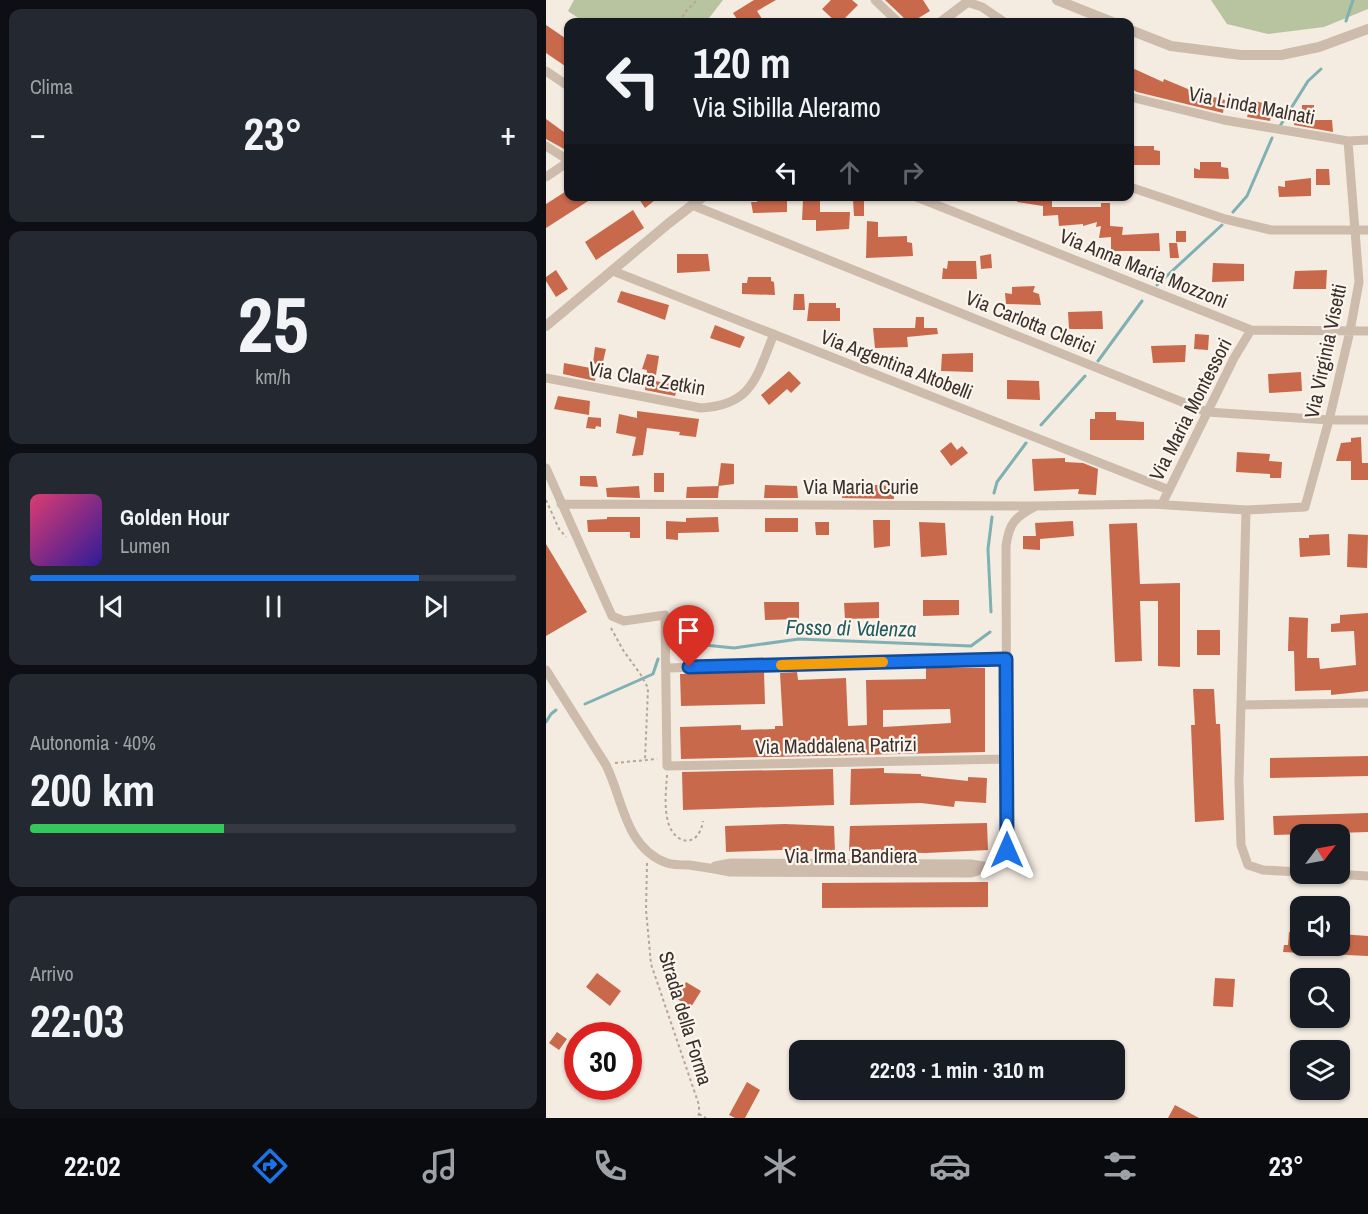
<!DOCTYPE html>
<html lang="it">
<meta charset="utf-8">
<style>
body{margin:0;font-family:"Archivo Narrow",sans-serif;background:#242831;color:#f1f3f6;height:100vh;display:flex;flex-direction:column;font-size:22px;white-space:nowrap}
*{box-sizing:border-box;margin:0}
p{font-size:20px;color:#9ea1a6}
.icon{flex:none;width:33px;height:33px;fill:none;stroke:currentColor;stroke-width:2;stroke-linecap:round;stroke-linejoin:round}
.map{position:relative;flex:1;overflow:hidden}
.details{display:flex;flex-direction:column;gap:9px;padding:9px;background:#0d0f14;width:546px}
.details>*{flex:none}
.hud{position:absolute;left:18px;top:18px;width:570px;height:183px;border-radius:12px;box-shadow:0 2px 4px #0004;background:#171b24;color:#f1f3f6;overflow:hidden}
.needle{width:39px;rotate:58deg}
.controls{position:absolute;left:744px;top:824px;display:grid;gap:12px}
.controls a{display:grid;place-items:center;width:60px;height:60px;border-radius:12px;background:#171b24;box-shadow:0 2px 4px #0004;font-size:30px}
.speed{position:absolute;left:18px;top:1022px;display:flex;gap:12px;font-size:30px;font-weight:700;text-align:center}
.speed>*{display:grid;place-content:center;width:78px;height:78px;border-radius:50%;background:#171b24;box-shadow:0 2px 4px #0004;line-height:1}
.speed .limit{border:9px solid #d22;background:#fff;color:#111}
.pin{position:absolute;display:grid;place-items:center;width:51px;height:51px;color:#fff;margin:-62px -26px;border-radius:50% 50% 50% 0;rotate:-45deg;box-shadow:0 0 6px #0007}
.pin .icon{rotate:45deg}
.me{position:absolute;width:66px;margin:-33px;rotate:0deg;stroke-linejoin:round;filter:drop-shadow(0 0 4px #0008)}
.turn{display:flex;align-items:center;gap:21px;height:126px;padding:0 30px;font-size:27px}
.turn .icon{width:78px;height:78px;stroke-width:2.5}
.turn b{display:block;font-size:42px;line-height:51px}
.lanes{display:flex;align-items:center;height:57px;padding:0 30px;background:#0003;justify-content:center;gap:30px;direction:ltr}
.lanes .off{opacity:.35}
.big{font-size:45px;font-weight:700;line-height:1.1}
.details .card{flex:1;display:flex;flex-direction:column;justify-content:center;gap:9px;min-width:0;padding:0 21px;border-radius:12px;background:#242831}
.details .dial{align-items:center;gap:0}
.dial b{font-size:78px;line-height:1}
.song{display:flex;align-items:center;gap:18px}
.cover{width:72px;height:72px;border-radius:9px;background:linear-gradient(135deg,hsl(340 70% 55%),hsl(250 70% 35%))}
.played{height:6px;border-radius:3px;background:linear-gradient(90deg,#1a73e8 80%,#363941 80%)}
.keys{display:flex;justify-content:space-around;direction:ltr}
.heat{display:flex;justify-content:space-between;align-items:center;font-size:33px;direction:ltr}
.charge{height:9px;border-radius:4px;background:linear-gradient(90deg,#34c759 40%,#363941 0)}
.trip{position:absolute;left:243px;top:1040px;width:336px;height:60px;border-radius:12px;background:#171b24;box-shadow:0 2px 4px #0004;font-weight:700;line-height:60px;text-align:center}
.tabs{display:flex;height:96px;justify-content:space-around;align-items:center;background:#090b0e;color:#9ea1a6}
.tabs .icon{width:42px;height:42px}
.tabs .on{color:#1a73e8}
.tabs b{font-size:27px;color:#f1f3f6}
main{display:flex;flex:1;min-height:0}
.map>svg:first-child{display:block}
.green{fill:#b8c4a0}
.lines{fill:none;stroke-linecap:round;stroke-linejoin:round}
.stream{stroke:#7fb0b2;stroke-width:3}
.building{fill:#c8694b;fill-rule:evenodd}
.path{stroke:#b9a596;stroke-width:2;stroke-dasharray:3 3;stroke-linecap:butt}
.minor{stroke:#cdbbac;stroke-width:9}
.tertiary{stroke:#cdbbac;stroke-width:10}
.route-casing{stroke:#114b97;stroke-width:15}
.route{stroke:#1a73e8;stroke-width:10}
.slow{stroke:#f59e0b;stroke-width:10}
.labels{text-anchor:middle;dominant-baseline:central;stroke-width:4.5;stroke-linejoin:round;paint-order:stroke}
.street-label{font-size:20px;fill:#3b302b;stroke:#fbf5ee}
.water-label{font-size:21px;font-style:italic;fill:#1f5a5e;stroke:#fbf5ee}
</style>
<main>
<section class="details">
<div class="card"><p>Clima</p>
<div class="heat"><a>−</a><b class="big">23°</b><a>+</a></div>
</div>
<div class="card dial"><b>25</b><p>km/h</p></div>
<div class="card">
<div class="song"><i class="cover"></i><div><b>Golden Hour</b><p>Lumen</p></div></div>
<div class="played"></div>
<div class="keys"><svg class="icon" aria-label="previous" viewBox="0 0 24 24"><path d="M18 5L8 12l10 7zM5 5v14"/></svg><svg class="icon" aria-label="pause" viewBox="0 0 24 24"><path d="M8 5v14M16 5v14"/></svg><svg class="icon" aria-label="next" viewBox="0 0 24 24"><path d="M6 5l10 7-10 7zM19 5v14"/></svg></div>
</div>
<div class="card"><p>Autonomia · 40%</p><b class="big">200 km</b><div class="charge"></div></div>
<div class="card"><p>Arrivo</p><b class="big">22:03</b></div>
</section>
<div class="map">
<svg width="822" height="1118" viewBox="0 0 822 1118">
<rect width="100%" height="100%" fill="#f4ebe1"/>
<path class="green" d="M 28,0 L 177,0 L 160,22 L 38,22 L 22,11 Z
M 665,0 L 822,0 L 822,9 L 778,27 L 722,34 L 681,24 Z"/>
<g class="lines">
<path class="stream" d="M 800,21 L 807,0
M 734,126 L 762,81 L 775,69
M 687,212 L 701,196 L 726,138
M 611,285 L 676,225
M 552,361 L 596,301
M 495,425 L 539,376
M 448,493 L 451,482 L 480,443
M 445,612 L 442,549 L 446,517
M 129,649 L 139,643 L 188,648 L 253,639 L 425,646 L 444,632
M 39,704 L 107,674 L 112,659
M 0,722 L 5,714 L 10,710"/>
</g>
<path class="building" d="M 208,0 L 230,0 L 211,11 L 218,22 L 193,22 L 187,13 Z
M 285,0 L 306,0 L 312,5 L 295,22 L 290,22 L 276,9 Z
M 339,0 L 377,0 L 384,11 L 366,22 L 359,22 L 357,17 Z
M 0,25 L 22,40 L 22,68 L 0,53 Z
M 584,67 L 617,82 L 618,79 L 649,92 L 679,100 L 677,113 L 591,92 L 584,88 Z
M 706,100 L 727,106 L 724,121 L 701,117 Z
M 756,105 L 768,105 L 768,120 L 786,120 L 787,132 L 748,125 L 749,116 L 756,117 Z
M 0,119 L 22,135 L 22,142 L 18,149 L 0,139 Z
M 587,146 L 608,146 L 608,150 L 614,151 L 614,165 L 584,165 L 584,155 Z
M 654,162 L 675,162 L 675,167 L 682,168 L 683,179 L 648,178 L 648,168 L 654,170 Z
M 770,169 L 783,169 L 784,185 L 770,185 Z
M 765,178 L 765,196 L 733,197 L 732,186 L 739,187 L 739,181 Z
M 22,190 L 22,196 L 50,196 L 0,228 L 0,204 Z
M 91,196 L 114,196 L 99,208 Z
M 212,196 L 235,196 L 234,200 L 241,201 L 241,212 L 207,213 L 205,202 L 211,202 Z
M 472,196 L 506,196 L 506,207 L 555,207 L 555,203 L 564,203 L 564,226 L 577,227 L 576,235 L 613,233 L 614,251 L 565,251 L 565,237 L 553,238 L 555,226 L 550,227 L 551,222 L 537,226 L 537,224 L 513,226 L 512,215 L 497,216 L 497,206 L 471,202 Z
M 257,200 L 274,200 L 274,212 L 304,212 L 303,229 L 270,231 L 270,220 L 256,220 Z
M 307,200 L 318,200 L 318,216 L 308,216 Z
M 87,210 L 98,228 L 50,260 L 39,242 Z
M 321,221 L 332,222 L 332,237 L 361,236 L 361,242 L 366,243 L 367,256 L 320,258 Z
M 630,231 L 640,231 L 640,242 L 630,242 Z
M 623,243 L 631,243 L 633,258 L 624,258 Z
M 131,254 L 162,254 L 164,271 L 131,273 Z
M 445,254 L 446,268 L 435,269 L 434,256 Z
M 402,261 L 430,261 L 431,279 L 396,279 L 397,268 L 401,269 Z
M 667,263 L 698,264 L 698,281 L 666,282 Z
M 10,270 L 22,289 L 10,297 L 0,281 L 0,277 Z
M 781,270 L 780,289 L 747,289 L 749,271 Z
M 202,277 L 225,277 L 225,281 L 228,282 L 229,295 L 196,294 L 196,283 L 201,283 Z
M 489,286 L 487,292 L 493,294 L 495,305 L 460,304 L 459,293 L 466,294 L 466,287 Z
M 75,291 L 123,305 L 119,320 L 71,302 Z
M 248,294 L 258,294 L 259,310 L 247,310 Z
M 263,303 L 290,303 L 290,308 L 294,308 L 294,321 L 261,321 Z
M 556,311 L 557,329 L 523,329 L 522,312 Z
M 370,317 L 378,317 L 378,328 L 391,328 L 392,334 L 361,337 L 362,347 L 329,348 L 327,328 L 369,328 Z
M 169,325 L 199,337 L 194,348 L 164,338 Z
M 649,334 L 663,335 L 662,350 L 648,349 Z
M 640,345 L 639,362 L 607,363 L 605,346 Z
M 49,347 L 60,349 L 56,366 L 47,363 Z
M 427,353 L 427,372 L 395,371 L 396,354 Z
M 101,354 L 113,356 L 109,381 L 132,385 L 129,396 L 99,390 L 101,370 L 96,369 Z
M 18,363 L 50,369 L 49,381 L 17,374 Z
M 243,371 L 255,383 L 245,393 L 241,389 L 223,405 L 215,395 Z
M 755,372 L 756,391 L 723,393 L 722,374 Z
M 461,380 L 493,381 L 494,400 L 461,399 Z
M 12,396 L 44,401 L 43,415 L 8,409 Z
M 91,411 L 153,419 L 150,437 L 133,435 L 134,432 L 101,428 L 97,455 L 86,456 L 90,437 L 70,433 L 73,414 L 91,418 Z
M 549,412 L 570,412 L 570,420 L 598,422 L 598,440 L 544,440 L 544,419 L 549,419 Z
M 42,417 L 55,418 L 55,427 L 50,426 L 49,429 L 40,428 Z
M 815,437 L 816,463 L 822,463 L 822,480 L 805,480 L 805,461 L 790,461 L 795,443 L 805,442 L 805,438 Z
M 405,442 L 411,450 L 416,446 L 422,453 L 405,466 L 394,451 Z
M 691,452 L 724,454 L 723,461 L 736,462 L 735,478 L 724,478 L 724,474 L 690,472 Z
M 519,458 L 519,462 L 537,463 L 552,469 L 550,495 L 532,494 L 533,489 L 488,491 L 486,459 Z
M 175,463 L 188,464 L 188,484 L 172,486 Z
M 108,473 L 118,473 L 118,492 L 108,492 Z
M 34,476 L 50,476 L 52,487 L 34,486 Z
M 219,485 L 251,486 L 252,498 L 218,498 Z
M 331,485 L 347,486 L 348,499 L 296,498 L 296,486 Z
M 93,486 L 94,498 L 61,497 L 60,488 Z
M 173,486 L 172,498 L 140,498 L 141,487 Z
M 61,517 L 94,517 L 94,538 L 84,538 L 84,532 L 42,532 L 41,520 L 61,519 Z
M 172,517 L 173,532 L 132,533 L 132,540 L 120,539 L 120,521 L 140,522 L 140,518 Z
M 219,518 L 252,518 L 252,532 L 219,532 Z
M 327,520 L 344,520 L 344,546 L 328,548 Z
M 527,521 L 528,536 L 494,539 L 494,550 L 477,549 L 477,536 L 490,536 L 489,523 Z
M 269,522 L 283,522 L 283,535 L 270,535 Z
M 373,522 L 399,523 L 401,555 L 375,557 Z
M 591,523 L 594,584 L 634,583 L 634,667 L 612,666 L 612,601 L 594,601 L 596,661 L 569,662 L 563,524 Z
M 783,534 L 784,555 L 754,557 L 753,538 L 763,538 L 763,535 Z
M 802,534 L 822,535 L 821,568 L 801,567 Z
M 0,544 L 41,612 L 0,636 Z
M 377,600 L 413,600 L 413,615 L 377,616 Z
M 218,602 L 253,602 L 253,619 L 219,620 Z
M 333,602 L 333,618 L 299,619 L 298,603 Z
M 822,613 L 822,691 L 785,695 L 785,690 L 749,691 L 748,651 L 742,651 L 743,617 L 762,618 L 761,658 L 773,658 L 774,669 L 810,665 L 808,631 L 785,632 L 785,624 L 794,623 L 794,615 Z
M 651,630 L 674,630 L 674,655 L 651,655 Z
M 380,668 L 439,668 L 439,752 L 135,759 L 134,727 L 195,725 L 195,730 L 229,729 L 229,726 L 237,726 L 234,673 L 251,672 L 252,680 L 300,678 L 302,726 L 321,725 L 320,680 L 380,679 ZM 404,709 L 405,723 L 337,727 L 337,710 Z
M 218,672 L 219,704 L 135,706 L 134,674 Z
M 647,689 L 668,689 L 670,724 L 674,724 L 678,820 L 649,822 L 645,725 L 649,725 Z
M 822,756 L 822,776 L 724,778 L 724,758 Z
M 338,768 L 338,773 L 375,774 L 375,776 L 422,781 L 422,777 L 441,778 L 440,803 L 409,801 L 408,807 L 375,803 L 304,805 L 305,769 Z
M 287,769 L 288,805 L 137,810 L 136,772 Z
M 822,813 L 822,832 L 728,835 L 727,816 Z
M 441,823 L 442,850 L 380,853 L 335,852 L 335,849 L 303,851 L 304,826 Z
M 239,824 L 288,826 L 289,852 L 236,850 L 180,852 L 179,826 Z
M 442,882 L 442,907 L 276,908 L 276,883 Z
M 743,932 L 754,933 L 754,945 L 794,945 L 794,934 L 822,936 L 822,956 L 737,952 L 738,945 L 742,945 Z
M 51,973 L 75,991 L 64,1006 L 40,987 Z
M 669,978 L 689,979 L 687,1007 L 667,1006 Z
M 140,982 L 155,991 L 145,1007 L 131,999 Z
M 11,1032 L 21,1039 L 13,1050 L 3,1043 Z
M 201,1082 L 214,1090 L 199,1118 L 189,1118 L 183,1115 Z
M 629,1105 L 653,1118 L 622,1118 Z"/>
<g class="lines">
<path class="path" d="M 133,22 L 140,11 L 151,0
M 0,500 L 13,529 L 20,537
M 65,628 L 77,650 L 95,675 L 102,688 L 99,760
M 69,763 L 111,759
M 121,775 C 120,790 118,807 122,822 C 129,846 153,848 157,821
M 101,863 L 100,910 L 105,964 L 153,1105 L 153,1114 L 150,1118
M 153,1114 L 160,1118"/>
<path class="minor" d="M 329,0 L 352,22
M 421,2 L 436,7 L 458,22
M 0,71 L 22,86
M 584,97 L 678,120 L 802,141 L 822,140
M 0,146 L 22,160
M 0,177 L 22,162
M 584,187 L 679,219 L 725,230 L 822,230
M 368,196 L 705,330 L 822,331
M 146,205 L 661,412 L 783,420 L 822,420
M 67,271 L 623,490
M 0,378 L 155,408 C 207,405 210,377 228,334
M 0,468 L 66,616 L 78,621 L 119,615 L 121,766 L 460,759
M 15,504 L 490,506 L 606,504 L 700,510
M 616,504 L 688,358 L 705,330
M 121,668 L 460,659
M 0,670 L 60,765 C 77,799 79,848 121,863 C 127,865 136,865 143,865 C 157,867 171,869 184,872 L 425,873 L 453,865 L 461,850 L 460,546 C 463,523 469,517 490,506
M 695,705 L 822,703
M 169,866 L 185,863 L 425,864 L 443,867
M 754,872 L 717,870 L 702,865 L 695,845 L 693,781 L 700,510 L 759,507 L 783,420 L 804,331 L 813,282 L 802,141
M 769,873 L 822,876"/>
<path class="tertiary" d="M 511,0 L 566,22
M 395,22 L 424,0
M 584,30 L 625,46 L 695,55 L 735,55 L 773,47 L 822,29
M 0,326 L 123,223 L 158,196"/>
</g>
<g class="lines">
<defs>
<path id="route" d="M 143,667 L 460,659 L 461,850"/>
</defs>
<use href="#route" class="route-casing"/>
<use href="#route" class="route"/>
<path class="slow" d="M 235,665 L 337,662"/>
</g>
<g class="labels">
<g class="street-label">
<text transform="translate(706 105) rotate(11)">Via Linda Malnati</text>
<text transform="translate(598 268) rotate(22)">Via Anna Maria Mozzoni</text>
<text transform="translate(485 322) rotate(22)">Via Carlotta Clerici</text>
<text transform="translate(779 351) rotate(-78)">Via Virginia Visetti</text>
<text transform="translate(351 364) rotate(21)">Via Argentina Altobelli</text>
<text transform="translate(101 378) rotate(10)">Via Clara Zetkin</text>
<text transform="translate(644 409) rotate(-63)">Via Maria Montessori</text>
<text x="315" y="486">Via Maria Curie</text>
<text transform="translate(290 745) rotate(-1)">Via Maddalena Patrizi</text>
<text x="305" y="855">Via Irma Bandiera</text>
<text transform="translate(140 1018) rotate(73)">Strada della Forma</text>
</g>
<g class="water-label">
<text transform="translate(305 628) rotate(1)">Fosso di Valenza</text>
</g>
</g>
</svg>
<div class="controls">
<a><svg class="needle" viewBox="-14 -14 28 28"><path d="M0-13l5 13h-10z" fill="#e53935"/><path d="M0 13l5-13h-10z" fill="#9ea1a6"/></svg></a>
<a><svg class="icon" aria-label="sound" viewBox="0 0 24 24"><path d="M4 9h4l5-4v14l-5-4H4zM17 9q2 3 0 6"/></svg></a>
<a><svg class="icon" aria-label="search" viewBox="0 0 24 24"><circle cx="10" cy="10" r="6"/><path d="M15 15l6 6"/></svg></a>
<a><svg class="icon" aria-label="layers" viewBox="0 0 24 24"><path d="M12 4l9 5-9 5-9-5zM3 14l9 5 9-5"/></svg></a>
</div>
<div class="speed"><div class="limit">30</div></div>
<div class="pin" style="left:143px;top:667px;background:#d93025"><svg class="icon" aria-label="arrive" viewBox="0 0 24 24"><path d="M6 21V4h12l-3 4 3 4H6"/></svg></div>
<svg class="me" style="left:461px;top:850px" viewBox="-20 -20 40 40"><path d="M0-17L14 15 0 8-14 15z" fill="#1a73e8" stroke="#fff" stroke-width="4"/></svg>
<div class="trip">22:03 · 1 min · 310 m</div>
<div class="hud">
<div class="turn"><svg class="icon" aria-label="left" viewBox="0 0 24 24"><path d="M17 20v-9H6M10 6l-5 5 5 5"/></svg><div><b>120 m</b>Via Sibilla Aleramo</div></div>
<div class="lanes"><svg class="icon" aria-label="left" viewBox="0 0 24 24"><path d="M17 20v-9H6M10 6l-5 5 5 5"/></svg><svg class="icon off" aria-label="ahead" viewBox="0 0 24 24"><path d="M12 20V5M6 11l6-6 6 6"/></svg><svg class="icon off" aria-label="right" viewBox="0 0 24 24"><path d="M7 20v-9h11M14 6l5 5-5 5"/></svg></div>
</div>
</div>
</main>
<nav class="tabs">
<b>22:02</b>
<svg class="icon on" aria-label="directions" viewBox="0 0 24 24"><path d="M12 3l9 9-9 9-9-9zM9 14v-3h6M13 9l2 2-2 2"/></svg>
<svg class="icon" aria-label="music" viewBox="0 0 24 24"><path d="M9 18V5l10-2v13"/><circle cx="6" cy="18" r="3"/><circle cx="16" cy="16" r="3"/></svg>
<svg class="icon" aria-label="phone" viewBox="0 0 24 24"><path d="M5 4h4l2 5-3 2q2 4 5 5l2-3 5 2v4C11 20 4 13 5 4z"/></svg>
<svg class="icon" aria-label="climate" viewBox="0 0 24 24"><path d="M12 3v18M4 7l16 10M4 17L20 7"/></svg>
<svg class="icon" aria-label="car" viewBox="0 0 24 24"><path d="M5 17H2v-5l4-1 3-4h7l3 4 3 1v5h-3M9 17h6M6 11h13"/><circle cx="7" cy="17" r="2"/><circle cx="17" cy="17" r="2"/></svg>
<svg class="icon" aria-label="filters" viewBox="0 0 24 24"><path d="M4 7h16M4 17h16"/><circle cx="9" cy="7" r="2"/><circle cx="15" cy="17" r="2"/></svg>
<b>23°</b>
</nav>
